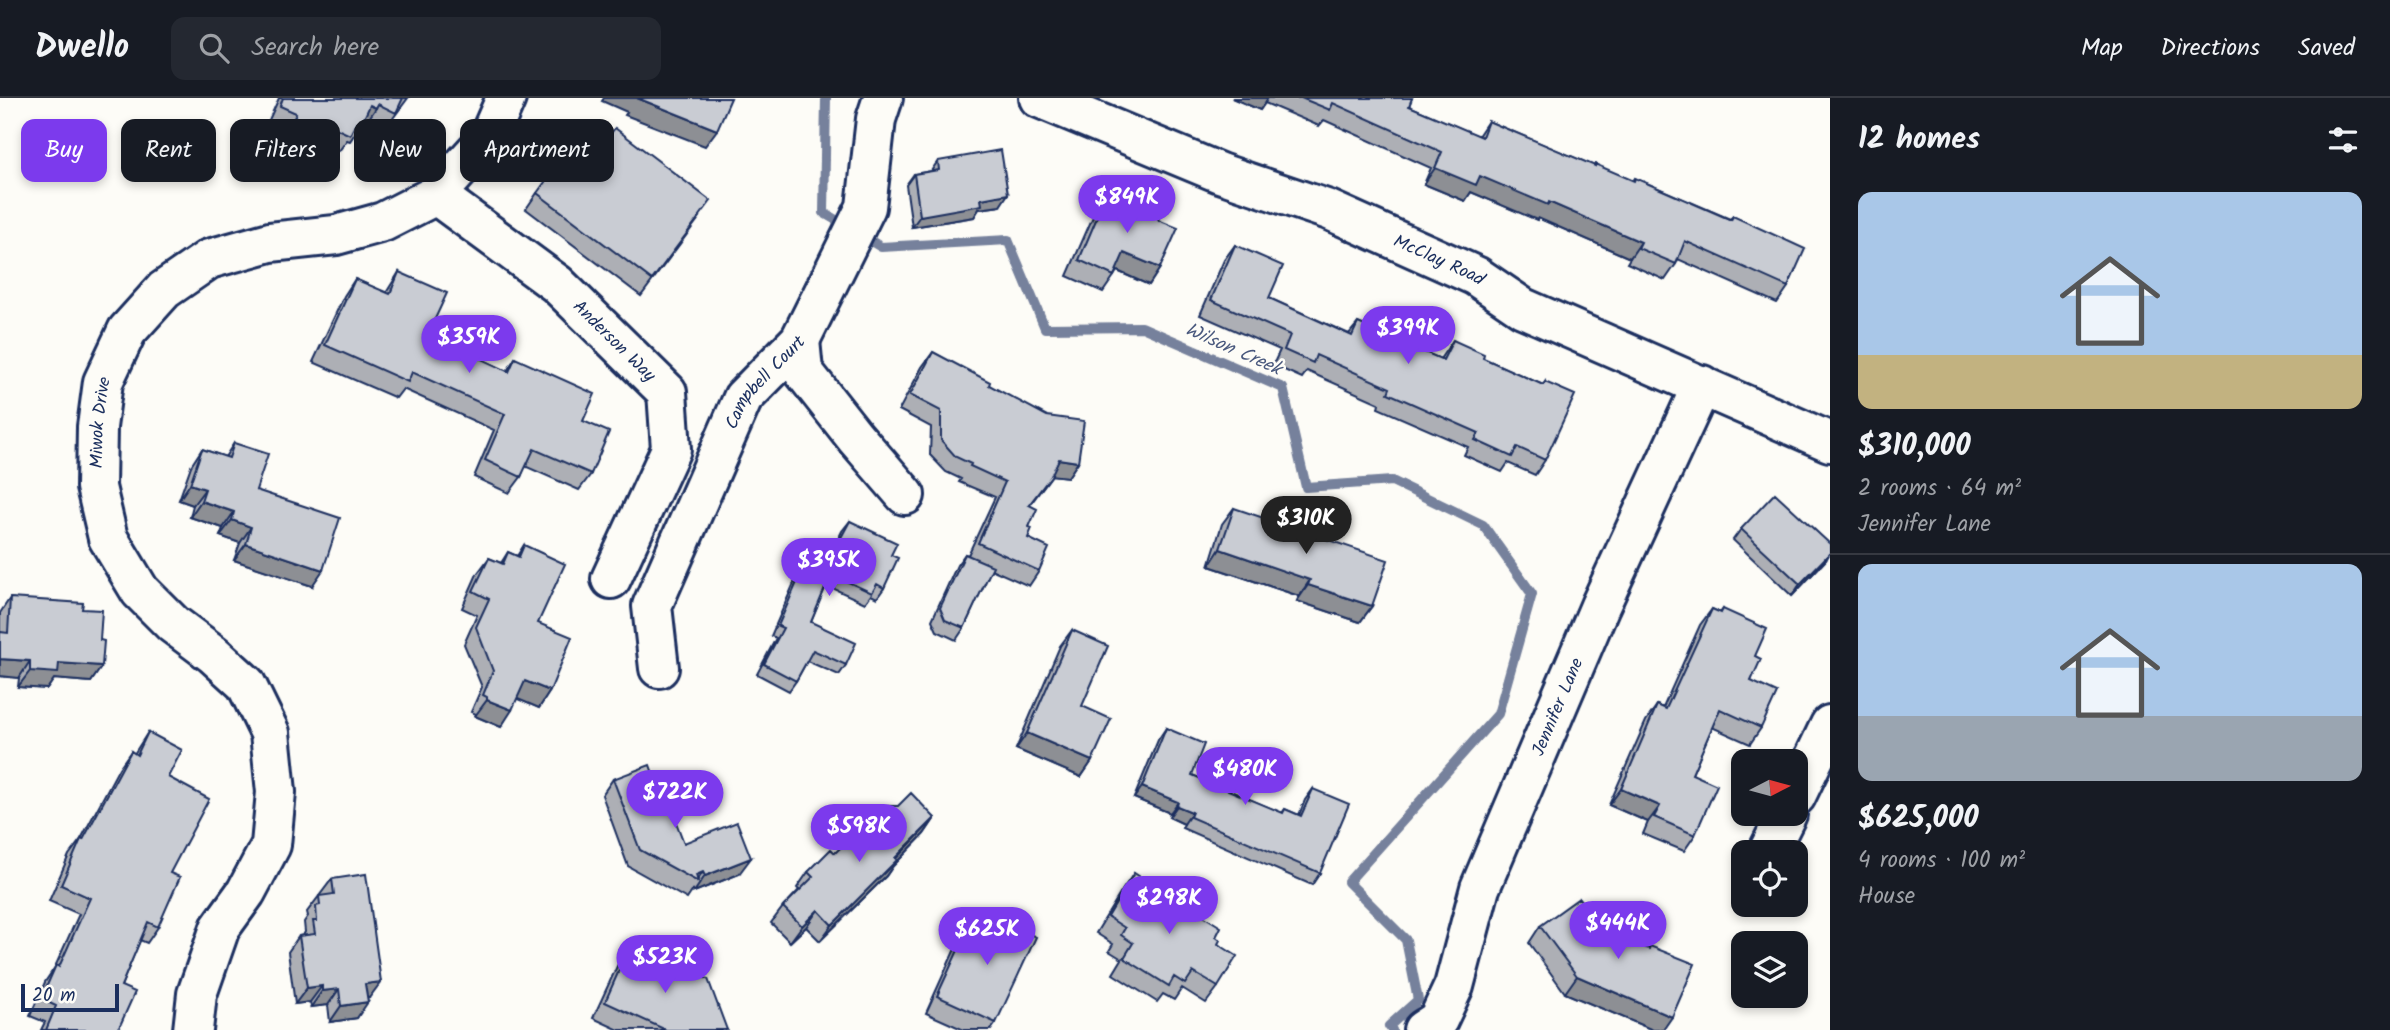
<!DOCTYPE html>
<html lang="en">
<head>
<meta charset="utf-8">
<style>
  :root { --surface:#171b24; --page:#242831; --text:#f1f3f6; --muted:#9ea1a6; --line:#363941; --accent:#7c3aed }
  body { margin:0; font-family:Kalam,sans-serif; background:var(--page); color:var(--text); height:100vh; display:flex; flex-direction:column; font-size:26px; white-space:nowrap }
  * { box-sizing:border-box; margin:0 }
  p { font-size:23px; color:var(--muted) }
  .icon { flex:none; width:38px; height:38px; fill:none; stroke:currentColor; stroke-width:2; stroke-linecap:round; stroke-linejoin:round }
  .map { position:relative; flex:1; overflow:hidden }
  .panel { display:flex; flex-direction:column; background:var(--surface); width:560px }
  .panel>* { flex:none }
  .hud { position:absolute; left:21px; top:21px; width:665px; height:63px; display:flex; gap:14px }
  .needle { width:46px; rotate:84deg }
  .controls { position:absolute; left:1731px; top:651px; display:grid; gap:14px }
  .controls a { display:grid; place-items:center; width:77px; height:77px; border-radius:14px; background:var(--surface); box-shadow:0 4px 10px #0003; font-size:35px }
  .scale { position:absolute; left:21px; bottom:18px; width:98px; box-sizing:border-box; padding-left:7px; border:4px solid #1b2f5e; border-top:0; font-size:19px; line-height:24px; white-space:nowrap; color:#1b2f5e; -webkit-text-stroke:5px #fdfcf7; paint-order:stroke }
  .price { position:absolute; translate:-50% -60px; padding:0 16px; border-radius:24px; background:var(--accent); color:#fff; font-size:23px; line-height:46px; filter:drop-shadow(0 2px 4px #0008) }
  .price::after { content:''; position:absolute; left:50%; top:42px; width:21px; height:16px; margin-left:-10px; background:inherit; clip-path:polygon(0 0,100% 0,50% 100%) }
  .price.active { background:#222; color:#fff }
  ul { padding:0; list-style:none }
  li { display:grid; align-content:center; gap:14px; height:371px; padding:0 28px }
  li+li { border-top:2px solid var(--line) }
  li span { display:grid; place-items:center; height:217px; border-radius:14px; color:#555 }
  li>.icon { margin-inline-start:auto }
  span .icon { width:126px; height:126px; fill:#fffc; stroke-width:1 }
  li b { font-size:30px }
  h2 { display:flex; justify-content:space-between; align-items:center; height:84px; padding:0 28px; font-size:30px }
  .chip { padding:0 24px; border-radius:14px; background:var(--surface); box-shadow:0 4px 10px #0003; font-size:24px; line-height:63px }
  .chip.active { background:var(--accent); color:#fff }
  header { display:flex; align-items:center; gap:42px; box-sizing:border-box; height:98px; padding:0 35px; background:var(--surface); border-bottom:2px solid var(--line) }
  header strong { font-size:33px }
  nav { display:flex; gap:38px; margin-inline-start:auto; font-size:24px }
  .search { width:490px; height:63px; background:var(--page); display:flex; align-items:center; gap:18px; box-sizing:border-box; padding:0 24px; border-radius:14px; color:var(--muted); font-size:26px }
  main { display:flex; flex:1; min-height:0 }
  .map>svg:first-child { display:block }
</style>
</head>
<body>
<header>
<strong>Dwello</strong>
<div class="search"><svg class="icon" aria-label="search" viewBox="0 0 24 24"><circle cx="10" cy="10" r="6"/><path d="M15 15l6 6"/></svg>Search here</div>
<nav><a>Map</a><a>Directions</a><a>Saved</a></nav>
</header>
<main>
<div class="map">
<svg width="1830" height="932" viewBox="0 0 1830 932">
  <rect width="100%" height="100%" fill="#fdfcf7"/>
  <filter id="ink" filterUnits="userSpaceOnUse"><feTurbulence type="fractalNoise" baseFrequency=".0143" numOctaves="2"/><feDisplacementMap in="SourceGraphic" scale="14" xChannelSelector="R" yChannelSelector="G"/><feConvolveMatrix kernelMatrix="1 2 1 2 8 2 1 2 1" color-interpolation-filters="sRGB"/></filter>
  <g filter="url(#ink)">
    <g fill="none" stroke-linecap="round" stroke-linejoin="round">
      <path stroke="#76819c" stroke-width="10" d="M 826,0 L 824,115 L 848,129
        M 861,137 L 881,149 L 1008,142 L 1045,230 L 1142,229 L 1283,290 L 1306,389 L 1392,383 L 1483,427 L 1532,496 L 1498,616 L 1348,784 L 1406,842 L 1418,902 L 1389,928 L 1392,932"/>
      <g stroke="#1b2f5e" stroke-width="44">
        <g id="minor">
          <path id="s1" d="M 1039,0 L 1220,75 L 1329,112 L 1476,178 L 1523,210 L 1830,344"/>
          <path id="s2" d="M 436,97 L 557,186 L 667,294 L 671,351 L 611,481"/>
          <path d="M 800,242 L 803,273 L 855,339 L 905,397"/>
          <path id="s3" d="M 659,570 L 652,508 L 743,300 L 800,242 L 866,109 L 876,21 L 883,0"/>
          <path d="M 1796,698 L 1830,627"/>
          <path d="M 1768,754 L 1787,716"/>
          <path id="s4" d="M 193,932 L 197,896 L 220,830 L 246,794 L 271,747 L 276,694 L 270,635 L 246,586 L 213,556 L 173,526 L 140,493 L 108,440 L 96,389 L 97,329 L 103,284 L 127,233 L 164,192 L 209,161 L 270,144 L 336,137 L 383,124 L 436,97 L 489,39 L 506,0"/>
          <path id="s5" d="M 1423,932 L 1438,922 L 1454,888 L 1480,790 L 1600,508 L 1702,287"/>
        </g>
      </g>
      <use href="#minor" stroke="#fdfcf7" stroke-width="38"/>
    </g>
    <path fill="#adafb5" stroke="#1b2f5e" stroke-width="2" d="M 279,0 L 408,0 L 385,31 L 367,23 L 365,26 L 362,25 L 350,43 L 347,42 L 339,53 L 319,44 L 314,51 L 282,37 L 285,31 L 268,24 Z
      M 1232,0 L 1412,0 L 1409,8 L 1478,38 L 1488,23 L 1594,68 L 1633,83 L 1635,80 L 1730,121 L 1733,118 L 1788,189 L 1777,205 L 1678,161 L 1676,166 L 1665,182 L 1627,165 L 1630,160 L 1538,120 L 1537,122 L 1471,94 L 1465,103 L 1424,86 L 1431,70 L 1324,22 L 1319,28 L 1265,5 L 1260,12 Z
      M 938,63 L 1000,108 L 979,111 L 974,119 L 912,129 L 906,87 L 914,76 L 931,73 Z
      M 583,72 L 700,119 L 641,198 L 526,111 L 537,95 Z
      M 1109,91 L 1158,122 L 1160,170 L 1149,187 L 1117,173 L 1114,178 L 1103,194 L 1067,178 L 1098,107 Z
      M 1235,147 L 1269,200 L 1349,236 L 1358,225 L 1440,261 L 1453,242 L 1483,260 L 1543,287 L 1545,284 L 1545,362 L 1535,377 L 1508,365 L 1502,374 L 1464,357 L 1468,349 L 1378,310 L 1379,305 L 1307,273 L 1302,280 L 1273,267 L 1280,252 L 1200,217 L 1224,162 Z
      M 399,174 L 428,236 L 507,273 L 515,260 L 583,323 L 591,376 L 579,392 L 525,368 L 521,379 L 509,395 L 474,379 L 494,332 L 403,291 L 396,300 L 313,264 L 344,198 L 355,181 L 386,195 Z
      M 933,254 L 989,287 L 1078,364 L 1068,379 L 1052,377 L 1030,407 L 1028,440 L 1039,473 L 1029,488 L 991,471 L 964,530 L 956,542 L 937,533 L 932,522 L 957,467 L 965,456 L 968,457 L 995,399 L 959,384 L 961,381 L 946,374 L 930,357 L 931,329 L 899,312 L 922,269 Z
      M 234,345 L 256,392 L 312,488 L 234,462 L 240,445 L 220,438 L 223,430 L 190,419 L 193,407 L 179,402 L 191,368 L 202,351 L 225,359 Z
      M 1234,410 L 1372,508 L 1360,524 L 1297,503 L 1299,498 L 1209,468 L 1222,426 Z
      M 850,423 L 891,457 L 884,490 L 877,500 L 871,497 L 865,505 L 826,487 L 811,524 L 846,567 L 839,577 L 807,563 L 796,583 L 789,593 L 757,576 L 776,540 L 771,538 L 804,462 L 811,452 L 829,460 L 842,433 Z
      M 1741,431 L 1826,462 L 1792,498 L 1733,442 Z
      M 524,447 L 550,593 L 539,610 L 517,600 L 501,629 L 475,618 L 476,616 L 471,614 L 482,589 L 464,546 L 477,517 L 462,510 L 477,476 L 489,460 L 501,465 L 508,454 L 517,458 Z
      M 10,500 L 82,511 L 100,542 L 102,568 L 91,584 L 54,581 L 47,591 L 18,589 L 19,580 L 0,578 L 0,515 Z
      M 1712,511 L 1720,515 L 1723,511 L 1755,558 L 1751,583 L 1761,630 L 1750,646 L 1712,629 L 1692,676 L 1695,737 L 1684,753 L 1643,736 L 1648,724 L 1609,707 L 1646,623 L 1657,607 L 1663,610 L 1700,527 Z
      M 1072,532 L 1082,608 L 1092,663 L 1081,679 L 1016,651 L 1060,548 Z
      M 1166,630 L 1192,677 L 1282,715 L 1285,711 L 1299,717 L 1305,702 L 1313,691 L 1320,775 L 1312,787 L 1182,730 L 1184,726 L 1169,719 L 1170,715 L 1134,700 L 1158,642 Z
      M 148,634 L 168,679 L 170,775 L 158,829 L 147,845 L 140,842 L 121,888 L 118,932 L 41,932 L 45,924 L 30,918 L 45,884 L 55,869 L 79,816 L 49,803 L 69,757 L 81,741 L 119,670 L 131,653 L 134,656 Z
      M 613,681 L 659,692 L 684,745 L 739,776 L 694,794 L 693,792 L 687,801 L 628,768 L 602,697 Z
      M 884,708 L 935,720 L 924,736 L 893,768 L 886,778 L 820,843 L 806,829 L 790,844 L 771,825 L 783,809 L 799,792 L 797,790 L 808,774 L 835,755 L 854,749 L 873,730 L 873,724 Z
      M 1134,775 L 1216,839 L 1218,846 L 1218,889 L 1206,905 L 1182,890 L 1174,902 L 1163,896 L 1157,904 L 1113,876 L 1122,861 L 1109,853 L 1113,846 L 1096,835 L 1123,791 Z
      M 332,781 L 369,900 L 367,900 L 357,920 L 330,924 L 328,907 L 311,909 L 310,904 L 295,906 L 288,854 L 299,838 L 303,837 L 305,834 L 304,824 L 308,818 L 307,814 Z
      M 981,813 L 996,925 L 991,932 L 964,932 L 926,915 L 954,853 L 965,837 L 967,837 L 970,830 Z
      M 1540,828 L 1602,832 L 1648,851 L 1650,848 L 1663,932 L 1653,932 L 1565,895 L 1529,845 Z
      M 629,850 L 678,872 L 680,869 L 727,932 L 619,932 L 593,920 L 618,866 Z"/>
    <path fill="#8d8f94" stroke="#1b2f5e" stroke-width="2" d="M 604,0 L 637,0 L 717,32 L 705,48 L 625,17 L 627,14 L 602,3 Z
      M 1232,0 L 1268,0 L 1260,12 Z
      M 370,7 L 376,10 L 365,26 L 359,24 Z
      M 1435,70 L 1480,78 L 1549,104 L 1641,144 L 1630,160 L 1538,120 L 1537,122 L 1471,94 L 1465,103 L 1424,86 Z
      M 1008,96 L 1000,108 L 979,111 L 974,119 L 912,129 L 920,118 L 981,101 Z
      M 1124,155 L 1160,170 L 1149,187 L 1113,171 Z
      M 1059,361 L 1078,364 L 1068,379 L 1049,377 Z
      M 190,386 L 205,391 L 193,407 L 179,402 Z
      M 201,403 L 234,414 L 223,430 L 190,419 Z
      M 232,422 L 251,429 L 240,445 L 220,438 Z
      M 246,446 L 323,472 L 312,488 L 234,462 Z
      M 1220,451 L 1310,482 L 1299,498 L 1209,468 Z
      M 1830,455 L 1826,462 L 1792,498 L 1800,486 Z
      M 1308,487 L 1372,508 L 1360,524 L 1297,503 Z
      M 0,561 L 30,563 L 19,580 L 0,578 Z
      M 59,565 L 102,568 L 91,584 L 54,581 L 47,591 L 18,589 L 30,573 Z
      M 525,583 L 550,593 L 539,610 L 513,599 Z
      M 487,602 L 512,612 L 501,629 L 475,618 Z
      M 1027,635 L 1092,663 L 1081,679 L 1016,651 Z
      M 1142,689 L 1178,704 L 1170,715 L 1134,700 Z
      M 1621,691 L 1660,708 L 1648,724 L 1609,707 Z
      M 1177,708 L 1192,714 L 1184,726 L 1169,719 Z
      M 935,720 L 924,736 L 893,768 L 886,778 L 820,843 L 832,827 Z
      M 751,760 L 739,776 L 694,794 L 705,778 Z
      M 703,774 L 697,783 L 696,777 Z
      M 818,812 L 806,829 L 790,844 L 802,828 Z
      M 1577,878 L 1672,919 L 1663,932 L 1653,932 L 1565,895 Z
      M 381,884 L 369,900 L 354,902 L 365,886 Z
      M 322,888 L 310,904 L 295,906 L 307,890 Z
      M 339,891 L 328,907 L 311,909 L 322,893 Z
      M 368,904 L 357,920 L 330,924 L 341,908 Z"/>
    <path fill="#c9ccd3" stroke="#1b2f5e" stroke-width="2" d="M 283,0 L 403,0 L 396,15 L 378,6 L 376,10 L 370,7 L 361,27 L 356,25 L 350,37 L 329,27 L 325,35 L 294,20 L 296,15 L 280,8 Z
      M 637,0 L 731,0 L 717,32 Z
      M 1301,0 L 1412,0 L 1409,8 L 1482,39 L 1488,23 L 1595,68 L 1595,66 L 1634,83 L 1635,80 L 1731,122 L 1733,118 L 1805,151 L 1788,189 L 1685,143 L 1676,166 L 1638,150 L 1641,144 L 1549,104 L 1548,107 L 1480,78 L 1476,87 L 1435,70 L 1442,54 L 1333,5 L 1330,12 Z
      M 615,30 L 711,103 L 652,182 L 537,95 L 564,58 L 583,72 Z
      M 1001,52 L 1008,96 L 981,101 L 982,107 L 920,118 L 914,76 L 939,72 L 938,63 Z
      M 1109,91 L 1161,114 L 1158,122 L 1178,130 L 1160,170 L 1124,155 L 1114,178 L 1079,162 Z
      M 1235,147 L 1283,168 L 1269,200 L 1352,238 L 1358,225 L 1443,262 L 1453,242 L 1484,256 L 1483,260 L 1543,287 L 1545,284 L 1575,297 L 1545,362 L 1517,349 L 1512,359 L 1475,342 L 1479,335 L 1388,295 L 1390,290 L 1316,257 L 1313,265 L 1284,252 L 1290,237 L 1211,202 Z
      M 399,174 L 447,195 L 428,236 L 509,274 L 515,260 L 595,296 L 583,323 L 609,334 L 591,376 L 534,351 L 521,379 L 485,362 L 505,316 L 412,274 L 408,284 L 325,247 L 355,181 L 390,196 Z
      M 933,254 L 990,284 L 989,287 L 1047,318 L 1084,323 L 1078,364 L 1059,361 L 1051,378 L 1029,407 L 1037,411 L 1029,429 L 1032,430 L 1028,440 L 1049,450 L 1039,473 L 978,445 L 1005,384 L 970,368 L 971,366 L 956,359 L 941,342 L 941,313 L 910,297 Z
      M 234,345 L 268,356 L 256,392 L 340,420 L 323,472 L 246,446 L 251,429 L 232,422 L 234,414 L 201,403 L 205,391 L 190,386 L 202,351 L 229,360 Z
      M 1775,395 L 1830,446 L 1830,455 L 1800,486 L 1741,431 Z
      M 1234,410 L 1388,462 L 1372,508 L 1308,487 L 1310,482 L 1220,451 Z
      M 850,423 L 897,445 L 891,457 L 898,460 L 884,490 L 877,486 L 872,495 L 831,476 L 811,524 L 856,545 L 846,567 L 813,552 L 796,583 L 764,566 L 783,530 L 778,528 L 811,452 L 830,460 Z
      M 524,447 L 565,466 L 538,525 L 572,539 L 550,593 L 525,583 L 512,612 L 487,602 L 487,599 L 483,597 L 493,573 L 476,529 L 489,501 L 473,493 L 489,460 L 503,466 L 508,454 L 519,459 Z
      M 965,456 L 993,468 L 964,530 L 945,522 L 940,510 Z
      M 10,500 L 83,505 L 82,511 L 102,512 L 100,542 L 104,543 L 102,568 L 59,565 L 58,575 L 30,573 L 30,563 L 0,561 L 0,534 L 8,535 Z
      M 1712,511 L 1721,515 L 1723,511 L 1767,531 L 1755,558 L 1761,561 L 1751,583 L 1777,595 L 1761,630 L 1720,611 L 1692,676 L 1717,687 L 1695,737 L 1654,719 L 1660,708 L 1621,691 L 1657,607 L 1666,611 Z
      M 1072,532 L 1108,548 L 1082,608 L 1111,621 L 1092,663 L 1027,635 Z
      M 1166,630 L 1204,646 L 1192,677 L 1283,715 L 1285,711 L 1301,718 L 1313,691 L 1349,706 L 1320,775 L 1190,719 L 1192,714 L 1177,708 L 1178,704 L 1142,689 Z
      M 148,634 L 182,652 L 168,679 L 209,701 L 170,775 L 180,779 L 158,829 L 148,824 L 121,888 L 135,894 L 118,932 L 46,932 L 56,908 L 41,901 L 56,867 L 59,869 L 90,800 L 61,787 L 81,741 L 83,742 L 131,653 L 137,657 Z
      M 650,667 L 659,692 L 663,690 L 684,745 L 737,724 L 751,760 L 705,778 L 703,774 L 696,777 L 698,784 L 640,752 L 613,681 Z
      M 911,695 L 935,720 L 895,760 L 897,762 L 832,827 L 818,812 L 802,828 L 783,809 L 813,779 L 808,774 L 831,751 L 835,755 L 847,743 L 854,749 L 885,718 L 884,708 L 898,708 Z
      M 1134,775 L 1221,829 L 1216,839 L 1220,842 L 1218,846 L 1237,858 L 1218,889 L 1193,874 L 1185,886 L 1174,879 L 1169,888 L 1124,860 L 1133,845 L 1121,837 L 1125,830 L 1108,819 Z
      M 366,776 L 381,884 L 365,886 L 368,904 L 341,908 L 339,891 L 322,893 L 322,888 L 307,890 L 299,838 L 315,836 L 313,823 L 317,823 L 316,808 L 320,807 L 319,798 L 334,796 L 332,781 Z
      M 1579,800 L 1602,832 L 1649,851 L 1650,848 L 1695,866 L 1672,919 L 1577,878 L 1540,828 Z
      M 981,813 L 1036,839 L 996,925 L 937,898 L 965,837 L 970,839 Z
      M 629,850 L 678,872 L 680,869 L 708,881 L 727,932 L 666,932 L 605,904 Z"/>
  </g>
  <g text-anchor="middle" stroke-width="5" stroke-linejoin="round" paint-order="stroke">
    <g font-size="18" fill="#1b2f5e" stroke="#fdfcf7">
      <text dy="6" stroke="none"><textPath href="#s1" startOffset="432">McClay Road</textPath></text>
      <text dy="6" stroke="none"><textPath href="#s2" startOffset="231">Anderson Way</textPath></text>
      <text dy="6" stroke="none"><textPath href="#s3" startOffset="315">Campbell Court</textPath></text>
      <text dy="6" stroke="none"><textPath href="#s4" startOffset="691">Miwok Drive</textPath></text>
      <text dy="6" stroke="none"><textPath href="#s5" startOffset="354">Jennifer Lane</textPath></text>
    </g>
    <g font-size="19" font-style="italic" fill="#49587d" stroke="#fdfcf7">
      <text transform="translate(1234 250) rotate(24)" y="7">Wilson Creek</text>
    </g>
  </g>
</svg>
<div class="controls">
<a><svg class="needle" viewBox="-14 -14 28 28"><path d="M0-13l5 13h-10z" fill="#e53935"/><path d="M0 13l5-13h-10z" fill="#9ea1a6"/></svg></a>
<a><svg class="icon" aria-label="locate" viewBox="0 0 24 24"><circle cx="12" cy="12" r="6"/><path d="M12 2v4M12 18v4M2 12h4M18 12h4"/></svg></a>
<a><svg class="icon" aria-label="layers" viewBox="0 0 24 24"><path d="M12 4l9 5-9 5-9-5zM3 14l9 5 9-5"/></svg></a>
</div>
<div class="scale">20 m</div>
<b class="price" style="left:1127px;top:137px">$849K</b>
<b class="price" style="left:1408px;top:268px">$399K</b>
<b class="price" style="left:469px;top:277px">$359K</b>
<b class="price active" style="left:1306px;top:458px">$310K</b>
<b class="price" style="left:829px;top:500px">$395K</b>
<b class="price" style="left:1245px;top:709px">$480K</b>
<b class="price" style="left:675px;top:732px">$722K</b>
<b class="price" style="left:859px;top:766px">$598K</b>
<b class="price" style="left:1169px;top:838px">$298K</b>
<b class="price" style="left:1618px;top:863px">$444K</b>
<b class="price" style="left:987px;top:869px">$625K</b>
<b class="price" style="left:665px;top:897px">$523K</b>
<div class="hud">
<a class="chip active">Buy</a>
<a class="chip">Rent</a>
<a class="chip">Filters</a>
<a class="chip">New</a>
<a class="chip">Apartment</a>
</div>
</div>
<section class="panel">
<h2>12 homes<svg class="icon" aria-label="filters" viewBox="0 0 24 24"><path d="M4 7h16M4 17h16"/><circle cx="9" cy="7" r="2"/><circle cx="15" cy="17" r="2"/></svg></h2>
<ul>
<li><span style="background:linear-gradient(#a9c7e8 75%,#c2b280 0)"><svg class="icon" aria-label="home" viewBox="0 0 24 24"><path d="M3 11l9-7 9 7M6 9v11h12V9"/></svg></span><div><b>$310,000</b><p>2 rooms · 64 m²</p><p>Jennifer Lane</p></div></li>
<li><span style="background:linear-gradient(#a9c7e8 70%,#9aa5b1 0)"><svg class="icon" aria-label="home" viewBox="0 0 24 24"><path d="M3 11l9-7 9 7M6 9v11h12V9"/></svg></span><div><b>$625,000</b><p>4 rooms · 100 m²</p><p>House</p></div></li>
</ul>
</section>
</main>
</body>
</html>
